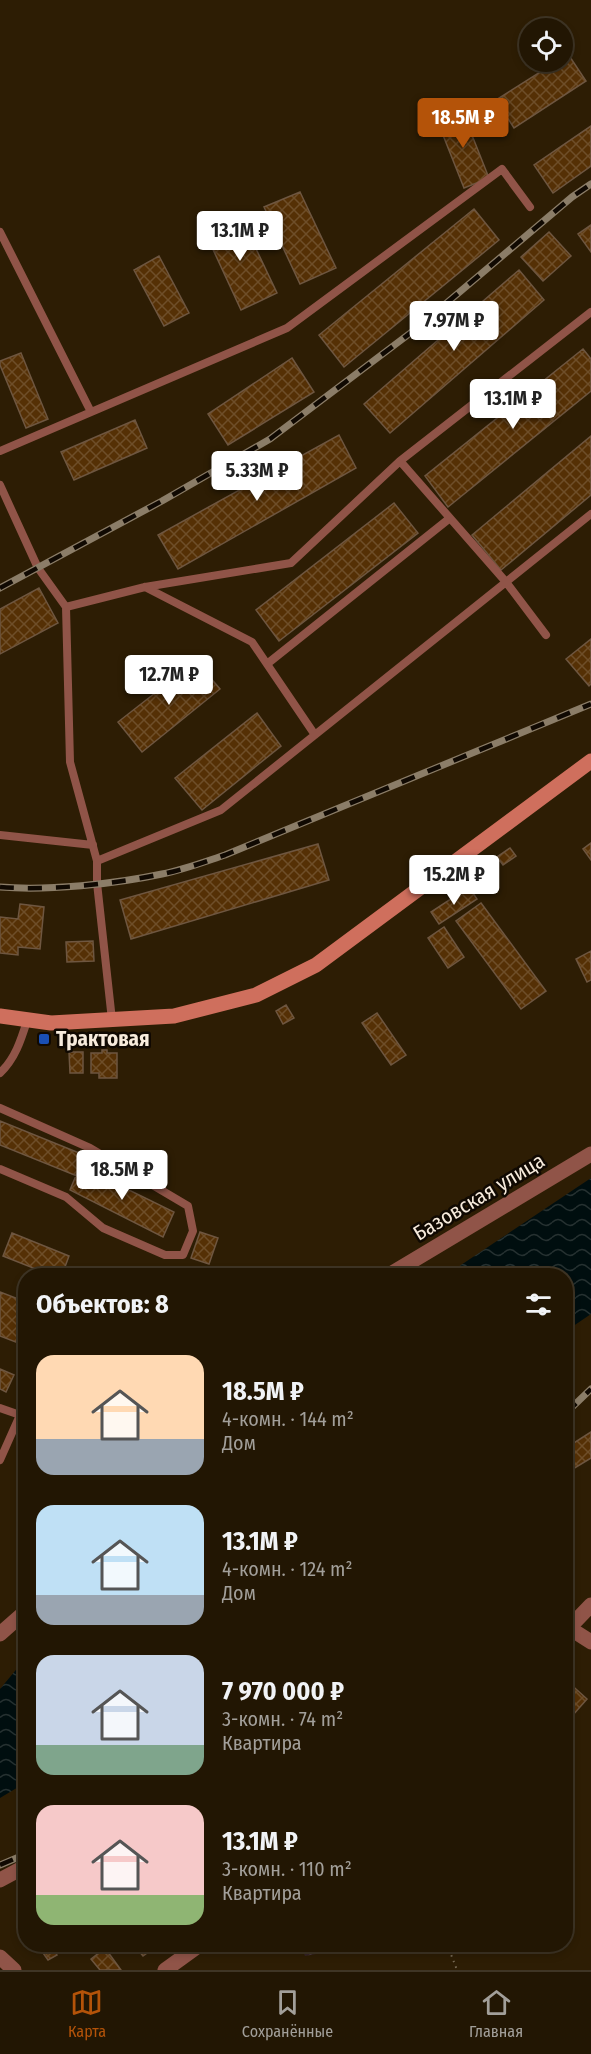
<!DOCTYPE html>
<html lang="ru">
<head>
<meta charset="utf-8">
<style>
  :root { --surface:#221603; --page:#2a1f0d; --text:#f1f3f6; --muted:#a29f9a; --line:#3f3525; --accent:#b45309 }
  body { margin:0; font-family:"Fira Sans Condensed",sans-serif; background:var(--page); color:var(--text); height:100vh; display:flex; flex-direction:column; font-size:22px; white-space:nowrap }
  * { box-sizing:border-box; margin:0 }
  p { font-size:20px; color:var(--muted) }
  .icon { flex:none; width:33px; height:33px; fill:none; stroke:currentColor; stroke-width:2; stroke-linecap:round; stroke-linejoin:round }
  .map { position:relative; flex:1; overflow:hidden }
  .details { position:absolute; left:18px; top:1268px; width:555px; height:684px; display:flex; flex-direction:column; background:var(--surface); border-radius:24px; box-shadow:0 3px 9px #0003,0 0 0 2px var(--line) }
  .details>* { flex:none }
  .tools { position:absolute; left:519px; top:18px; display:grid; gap:12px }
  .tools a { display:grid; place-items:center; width:54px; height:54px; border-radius:50%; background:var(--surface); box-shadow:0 3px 9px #0003,0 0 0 2px var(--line); font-size:30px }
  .price { position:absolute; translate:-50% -51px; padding:0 14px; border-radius:6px; background:#fff; color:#222; font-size:20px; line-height:39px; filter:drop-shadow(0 2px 3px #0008) }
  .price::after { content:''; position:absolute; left:50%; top:36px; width:18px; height:14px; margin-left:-9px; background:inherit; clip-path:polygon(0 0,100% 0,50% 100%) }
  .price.on { background:var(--accent); color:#fff }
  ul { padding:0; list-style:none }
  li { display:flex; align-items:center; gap:18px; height:150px; padding:0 18px }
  li span { display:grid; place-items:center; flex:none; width:168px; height:120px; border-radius:18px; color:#555 }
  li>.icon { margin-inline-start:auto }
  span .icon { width:72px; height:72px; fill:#fffc; stroke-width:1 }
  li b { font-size:26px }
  h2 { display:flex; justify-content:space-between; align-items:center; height:72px; padding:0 18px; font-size:26px }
  .dock { display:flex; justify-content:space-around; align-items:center; height:84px; border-top:2px solid var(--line); background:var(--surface); font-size:16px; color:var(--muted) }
  .dock a { display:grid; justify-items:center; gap:3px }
  .dock .on { color:var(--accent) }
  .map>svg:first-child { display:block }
</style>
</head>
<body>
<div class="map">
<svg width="591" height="1970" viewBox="0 0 591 1970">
  <defs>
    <pattern id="industrial-furrows" width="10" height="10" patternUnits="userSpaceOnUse" patternTransform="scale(1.5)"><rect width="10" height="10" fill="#352225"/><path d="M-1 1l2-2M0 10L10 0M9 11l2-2" fill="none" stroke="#49383a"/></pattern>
    <pattern id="water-waves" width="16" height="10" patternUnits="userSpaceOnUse" patternTransform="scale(1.5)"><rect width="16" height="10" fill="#000e0f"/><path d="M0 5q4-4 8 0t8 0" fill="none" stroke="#263131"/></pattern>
    <pattern id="building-cross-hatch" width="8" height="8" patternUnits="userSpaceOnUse" patternTransform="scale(1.5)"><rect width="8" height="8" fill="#553005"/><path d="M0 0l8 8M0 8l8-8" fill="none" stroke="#6e4e29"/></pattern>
  </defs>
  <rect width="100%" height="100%" fill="#2d1d04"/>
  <path fill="url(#industrial-furrows)" d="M 300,1944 L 371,1944 L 305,1956 Z"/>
  <path fill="url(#water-waves)" d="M 591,1178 L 591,1314 L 566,1331 L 566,1275 L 446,1275 Z
    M 25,1659 L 25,1783 L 0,1798 L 0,1689 Z"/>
  <path fill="url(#building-cross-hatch)" stroke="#6e5640" stroke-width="1.5" d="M 568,54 L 586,81 L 514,128 L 496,100 L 556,62 L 562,62 L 562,58 Z
    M 462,110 L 489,178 L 464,188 L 437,120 Z
    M 591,126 L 591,166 L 553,193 L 534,165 Z
    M 300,192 L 336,268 L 300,284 L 264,207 Z
    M 474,209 L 499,240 L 344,367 L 319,335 Z
    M 239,213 L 277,293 L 241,310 L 204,230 Z
    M 591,225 L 591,252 L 578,234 Z
    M 549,232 L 571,256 L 543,281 L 521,257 Z
    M 159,256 L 189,313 L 164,326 L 134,270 Z
    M 519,270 L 544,300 L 390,433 L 364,404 Z
    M 583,349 L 591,359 L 591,391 L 448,507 L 425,476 Z
    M 21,353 L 48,419 L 26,428 L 0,365 L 0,361 Z
    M 292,358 L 314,392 L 228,445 L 208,414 Z
    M 135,420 L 147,448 L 74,480 L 61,452 Z
    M 339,435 L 356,468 L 178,569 L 158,535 Z
    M 591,436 L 591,495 L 501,570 L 472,535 Z
    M 394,503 L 418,533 L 279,641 L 256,610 Z
    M 39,588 L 58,623 L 0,654 L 0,609 Z
    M 591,639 L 591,684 L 589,686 L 566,659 Z
    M 196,661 L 220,689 L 142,752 L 118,722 Z
    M 257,713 L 281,746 L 202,810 L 175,778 Z
    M 591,843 L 591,860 L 583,849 Z
    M 318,844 L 329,880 L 131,939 L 120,900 Z
    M 510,848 L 516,856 L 503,865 L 497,857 Z
    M 469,887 L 477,899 L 439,924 L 431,912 Z
    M 481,903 L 546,991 L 521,1009 L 456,921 Z
    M 20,904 L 44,907 L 40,949 L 18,947 L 18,955 L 0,953 L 0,917 L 18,919 Z
    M 444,927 L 464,957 L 448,968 L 428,938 Z
    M 93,941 L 94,961 L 67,962 L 66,942 Z
    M 591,951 L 591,980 L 587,982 L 576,959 Z
    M 286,1005 L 294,1018 L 283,1024 L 276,1011 Z
    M 377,1013 L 406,1055 L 391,1065 L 362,1023 Z
    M 102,1050 L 107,1050 L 107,1053 L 117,1053 L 117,1078 L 99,1078 L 99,1073 L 91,1073 L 91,1053 L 102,1053 Z
    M 69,1052 L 83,1052 L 83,1073 L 70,1073 Z
    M 0,1121 L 84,1155 L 77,1176 L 0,1145 Z
    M 80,1166 L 174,1212 L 163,1237 L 70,1190 Z
    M 200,1232 L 218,1238 L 209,1264 L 191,1258 Z
    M 12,1233 L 69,1256 L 62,1275 L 51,1275 L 3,1256 Z
    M 0,1292 L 26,1302 L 26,1346 L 0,1336 Z
    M 0,1369 L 14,1375 L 6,1392 L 0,1389 Z
    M 591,1432 L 591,1458 L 573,1469 L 566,1457 L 566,1448 Z
    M 566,1680 L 587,1699 L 573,1715 L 566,1708 Z
    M 26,1880 L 26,1900 L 17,1884 Z
    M 133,1944 L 150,1944 L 154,1948 L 143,1956 Z
    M 51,1947 L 57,1955 L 48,1960 L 43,1953 Z
    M 105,1948 L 121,1970 L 100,1970 L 91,1959 Z"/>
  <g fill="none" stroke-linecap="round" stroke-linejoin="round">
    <path stroke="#796b55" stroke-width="2" stroke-dasharray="1.5 4.5" stroke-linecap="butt" d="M 447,1944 L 457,1970"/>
    <path stroke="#905448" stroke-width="8" d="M 0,232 L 91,412
      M 0,451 L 287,328 L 502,169 L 530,207
      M 0,485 L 38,568 L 66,607
      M 145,587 L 252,642 L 315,735
      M 546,635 L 506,582 L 400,461 L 591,312
      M 267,664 L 450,518
      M 0,835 L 93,845
      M 97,861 L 70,762 L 66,607 L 145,587 L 291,563 L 400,461
      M 112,1020 L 97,883 L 97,861 L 221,810 L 591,514
      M 0,1073 C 15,1059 21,1040 27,1021
      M 0,1108 L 90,1148 L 188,1206 L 193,1231 L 183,1255 L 165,1255 L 103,1228 L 66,1197 L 0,1169
      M 87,1275 L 88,1274
      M 0,1408 L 20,1415 L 26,1404
      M 0,1460 L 20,1415"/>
    <path stroke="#905448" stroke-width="15" d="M 389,1275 L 591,1154
      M 566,1626 L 591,1642
      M 566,1631 L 591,1605
      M 0,1634 L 26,1611
      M 0,1880 L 26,1866
      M 0,1957 L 14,1970
      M 165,1970 L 201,1944"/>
    <path stroke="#cf6f5d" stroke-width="15" d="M 0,1016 L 51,1023 L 174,1016 L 256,995 L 316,965 L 591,761"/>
    <g stroke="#8b7d68" stroke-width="7">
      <path id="rail" d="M 0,588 L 162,501 L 270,439 L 417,328 L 572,197 L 591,184
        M 0,887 C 47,891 115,884 162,874 C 183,870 204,862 225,855 L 591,704
        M 566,1413 L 591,1389
        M 0,1865 L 26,1854"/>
    </g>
    <use href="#rail" stroke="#100902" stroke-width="4.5" stroke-dasharray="14" stroke-linecap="butt"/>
  </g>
  <rect fill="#1a4fb4" stroke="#100902" stroke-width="2" x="38" y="1033" width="12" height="12" rx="3"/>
  <g text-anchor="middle" stroke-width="5" stroke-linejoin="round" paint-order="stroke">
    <g font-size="21" font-weight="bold" fill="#f7ebdc" stroke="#100902" text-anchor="start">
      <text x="56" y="1046">Трактовая</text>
    </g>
    <g font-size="21" fill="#f7ebdc" stroke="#100902">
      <text transform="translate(479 1197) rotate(-31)" y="7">Базовская улица</text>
    </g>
  </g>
</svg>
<div class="tools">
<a><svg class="icon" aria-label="locate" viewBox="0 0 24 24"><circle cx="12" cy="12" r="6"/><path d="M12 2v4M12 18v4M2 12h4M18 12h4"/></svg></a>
</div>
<b class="price on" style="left:463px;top:149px">18.5M ₽</b>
<b class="price" style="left:240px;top:262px">13.1M ₽</b>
<b class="price" style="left:454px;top:352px">7.97M ₽</b>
<b class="price" style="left:513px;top:430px">13.1M ₽</b>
<b class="price" style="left:257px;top:502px">5.33M ₽</b>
<b class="price" style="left:169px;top:706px">12.7M ₽</b>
<b class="price" style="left:454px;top:906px">15.2M ₽</b>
<b class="price" style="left:122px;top:1201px">18.5M ₽</b>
<section class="details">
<h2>Объектов: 8<svg class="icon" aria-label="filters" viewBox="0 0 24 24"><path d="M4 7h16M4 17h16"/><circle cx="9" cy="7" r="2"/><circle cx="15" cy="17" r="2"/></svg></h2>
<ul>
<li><span style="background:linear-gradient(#ffd9b3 70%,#9aa5b1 0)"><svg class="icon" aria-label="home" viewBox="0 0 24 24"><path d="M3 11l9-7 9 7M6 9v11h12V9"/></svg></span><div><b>18.5M ₽</b><p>4-комн. · 144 m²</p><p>Дом</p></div></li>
<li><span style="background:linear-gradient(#bfe0f5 75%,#9aa5b1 0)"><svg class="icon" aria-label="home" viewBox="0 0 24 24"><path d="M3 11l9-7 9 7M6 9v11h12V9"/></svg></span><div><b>13.1M ₽</b><p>4-комн. · 124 m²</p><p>Дом</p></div></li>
<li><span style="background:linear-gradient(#c9d6e8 75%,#7fa58c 0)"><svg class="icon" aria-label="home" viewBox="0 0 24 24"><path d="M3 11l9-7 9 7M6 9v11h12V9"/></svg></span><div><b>7 970 000 ₽</b><p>3-комн. · 74 m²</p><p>Квартира</p></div></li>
<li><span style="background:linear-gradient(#f6c9c9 75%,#8fb573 0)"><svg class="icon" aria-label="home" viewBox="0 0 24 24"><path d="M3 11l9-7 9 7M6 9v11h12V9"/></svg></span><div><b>13.1M ₽</b><p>3-комн. · 110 m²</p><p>Квартира</p></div></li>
</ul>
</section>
</div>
<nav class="dock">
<a class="on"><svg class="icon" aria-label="map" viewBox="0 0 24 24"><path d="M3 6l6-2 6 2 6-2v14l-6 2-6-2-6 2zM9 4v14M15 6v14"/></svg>Карта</a>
<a><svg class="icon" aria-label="saved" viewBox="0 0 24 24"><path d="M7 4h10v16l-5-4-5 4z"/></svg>Сохранённые</a>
<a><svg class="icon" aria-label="home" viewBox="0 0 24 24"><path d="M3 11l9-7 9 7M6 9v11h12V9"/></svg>Главная</a>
</nav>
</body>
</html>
